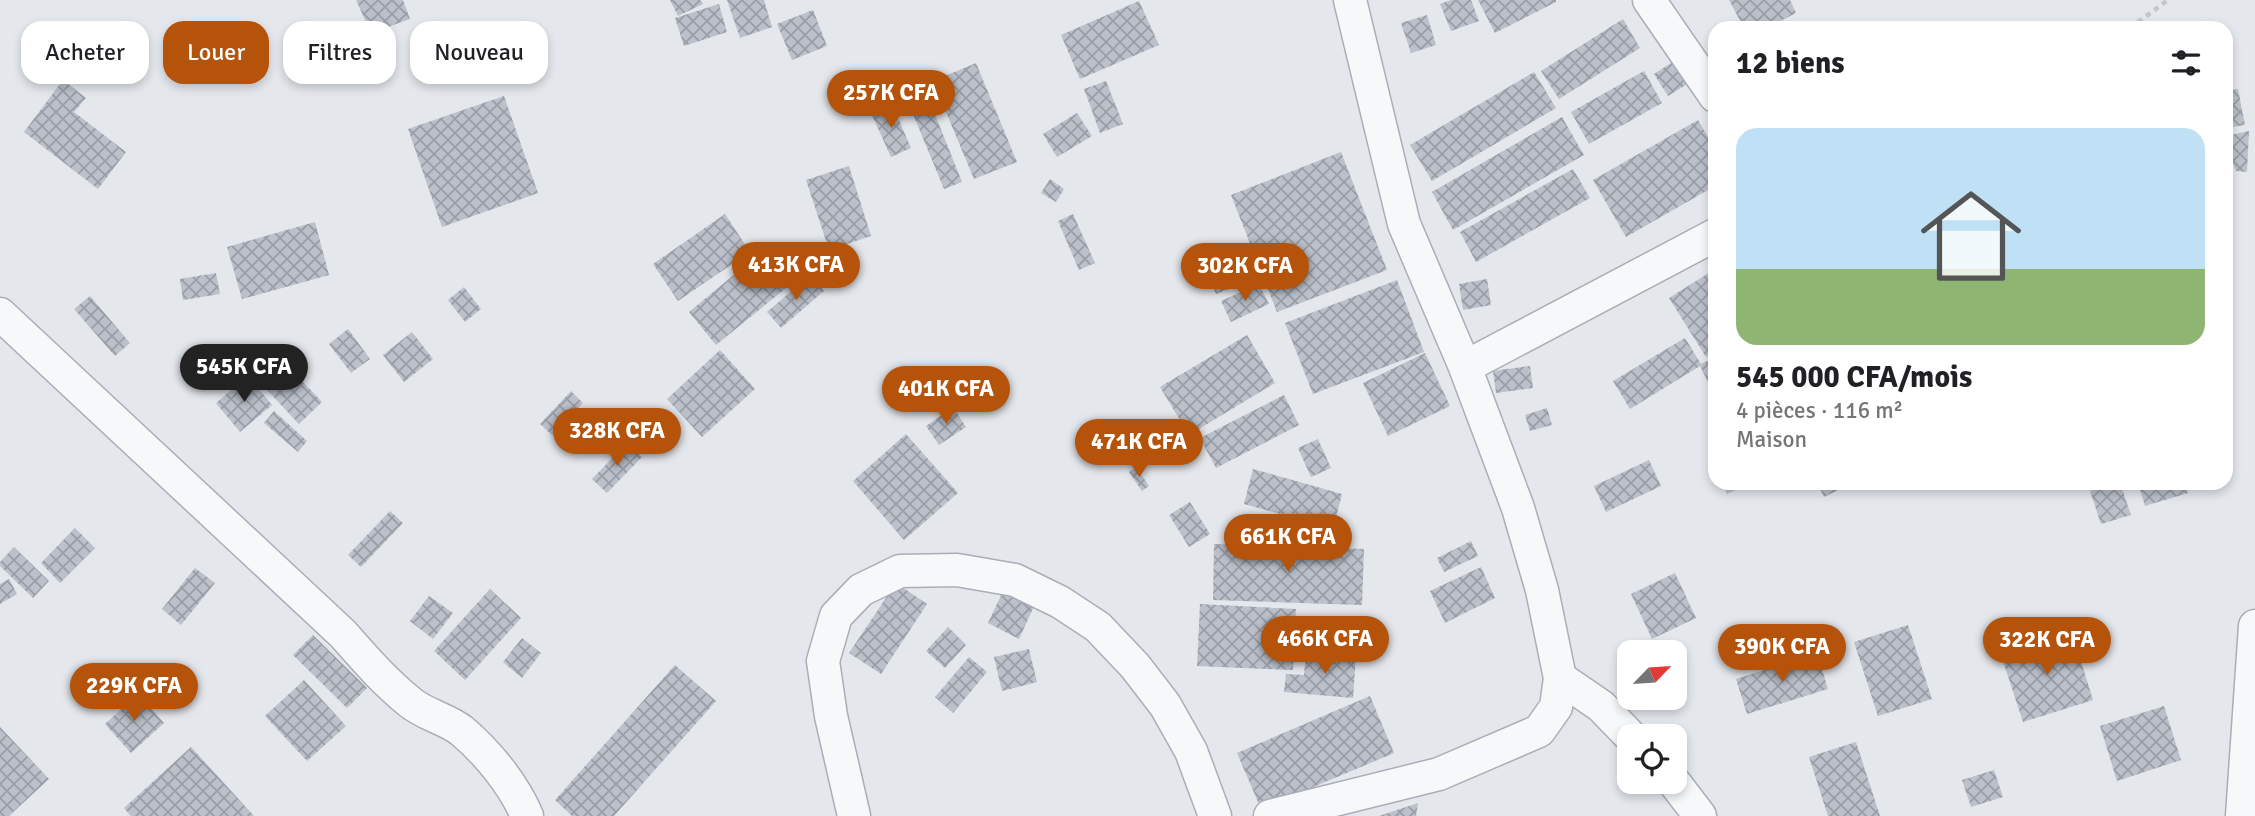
<!DOCTYPE html>
<html lang="fr">
<head>
<meta charset="utf-8">
<style>
  :root { --surface:#fff; --page:#f6f6f6; --text:#202124; --muted:#757577; --line:#e0e0e0; --accent:#b45309 }
  body { margin:0; font-family:Signika,sans-serif; background:var(--page); color:var(--text); height:100vh; display:flex; flex-direction:column; font-size:26px; white-space:nowrap }
  * { box-sizing:border-box; margin:0 }
  p { font-size:23px; color:var(--muted) }
  .icon { flex:none; width:38px; height:38px; fill:none; stroke:currentColor; stroke-width:2; stroke-linecap:round; stroke-linejoin:round }
  .map { position:relative; flex:1; overflow:hidden }
  .panel { position:absolute; left:1708px; top:21px; width:525px; height:469px; display:flex; flex-direction:column; background:var(--surface); border-radius:21px; box-shadow:0 4px 10px #0003 }
  .panel>* { flex:none }
  .banner { position:absolute; left:21px; top:21px; width:665px; height:63px; display:flex; gap:14px }
  .needle { width:46px; rotate:65deg }
  .fabs { position:absolute; left:1617px; top:640px; display:grid; gap:14px }
  .fabs a { display:grid; place-items:center; width:70px; height:70px; border-radius:14px; background:var(--surface); box-shadow:0 4px 10px #0003; font-size:35px }
  .price { position:absolute; translate:-50% -60px; padding:0 16px; border-radius:24px; background:var(--accent); color:#fff; font-size:23px; line-height:46px; filter:drop-shadow(0 2px 4px #0008) }
  .price::after { content:''; position:absolute; left:50%; top:42px; width:21px; height:16px; margin-left:-10px; background:inherit; clip-path:polygon(0 0,100% 0,50% 100%) }
  .price.on { background:#222; color:#fff }
  ul { padding:0; list-style:none }
  li { display:grid; align-content:center; gap:14px; height:371px; padding:0 28px }
  li+li { border-top:2px solid var(--line) }
  li span { display:grid; place-items:center; height:217px; border-radius:21px; color:#555 }
  li>.icon { margin-inline-start:auto }
  span .icon { width:126px; height:126px; fill:#fffc; stroke-width:1 }
  li b { font-size:30px }
  h2 { display:flex; justify-content:space-between; align-items:center; height:84px; padding:0 28px; font-size:30px }
  .chip { padding:0 24px; border-radius:21px; background:var(--surface); box-shadow:0 4px 10px #0003; font-size:24px; line-height:63px }
  .chip.on { background:var(--accent); color:#fff }
  .map>svg:first-child { display:block }
</style>
</head>
<body>
<div class="map">
<svg width="2255" height="816" viewBox="0 0 2255 816">
  <defs>
    <pattern id="building-cross-hatch" width="8" height="8" patternUnits="userSpaceOnUse" patternTransform="scale(1.75)"><rect width="8" height="8" fill="#bbc0ca"/><path d="M0 0l8 8M0 8l8-8" fill="none" stroke="#989da6"/></pattern>
  </defs>
  <rect width="100%" height="100%" fill="#e4e7ec"/>
  <path fill="url(#building-cross-hatch)" d="M 356,0 L 403,0 L 410,19 L 371,33 Z
    M 670,0 L 700,0 L 703,4 L 678,16 Z
    M 727,0 L 764,0 L 772,27 L 740,38 Z
    M 1451,0 L 1471,0 L 1479,21 L 1451,31 L 1440,4 Z
    M 1478,0 L 1556,0 L 1556,2 L 1495,33 Z
    M 1729,0 L 1790,0 L 1796,13 L 1767,28 L 1744,28 Z
    M 1139,1 L 1159,45 L 1080,79 L 1061,35 Z
    M 719,4 L 727,32 L 684,46 L 675,18 Z
    M 813,10 L 827,46 L 792,60 L 777,24 Z
    M 1427,15 L 1436,45 L 1411,53 L 1401,23 Z
    M 1623,19 L 1640,48 L 1559,99 L 1541,71 Z
    M 1680,57 L 1694,80 L 1668,96 L 1654,74 Z
    M 976,63 L 1017,162 L 974,179 L 933,81 Z
    M 1644,71 L 1662,103 L 1589,144 L 1571,112 Z
    M 1534,72 L 1556,108 L 1432,181 L 1410,145 Z
    M 63,80 L 86,98 L 74,112 L 126,152 L 98,189 L 24,132 Z
    M 1106,81 L 1123,124 L 1100,133 L 1084,89 Z
    M 924,87 L 962,182 L 944,189 L 905,95 Z
    M 2238,89 L 2245,125 L 2226,128 L 2226,91 Z
    M 504,96 L 538,193 L 442,227 L 408,129 Z
    M 892,104 L 911,148 L 891,157 L 871,113 Z
    M 1077,113 L 1092,136 L 1057,157 L 1043,134 Z
    M 1562,117 L 1584,155 L 1453,230 L 1432,192 Z
    M 1698,120 L 1715,149 L 1715,186 L 1626,237 L 1593,180 Z
    M 2249,131 L 2247,172 L 2236,171 L 2226,148 L 2226,136 Z
    M 1341,152 L 1387,270 L 1277,312 L 1231,195 Z
    M 849,166 L 871,236 L 829,250 L 806,180 Z
    M 1573,169 L 1590,198 L 1476,262 L 1460,232 Z
    M 1050,179 L 1064,189 L 1056,202 L 1041,193 Z
    M 725,214 L 750,252 L 678,301 L 653,264 Z
    M 1073,214 L 1095,263 L 1079,270 L 1058,221 Z
    M 315,222 L 329,275 L 242,299 L 227,247 Z
    M 759,254 L 786,288 L 716,345 L 689,312 Z
    M 1229,266 L 1237,286 L 1216,294 L 1208,276 Z
    M 1715,269 L 1715,351 L 1706,357 L 1669,298 Z
    M 216,273 L 220,294 L 183,300 L 180,279 Z
    M 810,275 L 824,291 L 781,328 L 767,312 Z
    M 1487,279 L 1491,305 L 1463,310 L 1459,284 Z
    M 1397,280 L 1424,352 L 1313,394 L 1285,323 Z
    M 1259,284 L 1269,304 L 1231,322 L 1221,301 Z
    M 464,287 L 481,309 L 465,322 L 448,300 Z
    M 90,296 L 130,343 L 115,356 L 74,309 Z
    M 348,329 L 370,359 L 351,373 L 329,344 Z
    M 412,332 L 433,359 L 404,382 L 383,355 Z
    M 1247,335 L 1275,383 L 1189,435 L 1160,387 Z
    M 1685,338 L 1701,364 L 1715,357 L 1715,396 L 1700,366 L 1630,409 L 1613,381 Z
    M 720,350 L 755,389 L 702,437 L 667,399 Z
    M 1425,353 L 1450,406 L 1388,436 L 1363,383 Z
    M 1530,366 L 1533,388 L 1496,393 L 1493,371 Z
    M 290,368 L 322,402 L 299,424 L 267,390 Z
    M 248,376 L 272,405 L 240,432 L 216,403 Z
    M 571,391 L 583,403 L 552,435 L 540,424 Z
    M 1284,395 L 1299,425 L 1216,468 L 1200,438 Z
    M 953,407 L 966,427 L 939,445 L 926,426 Z
    M 1547,408 L 1552,425 L 1530,431 L 1525,415 Z
    M 274,411 L 307,441 L 298,452 L 264,423 Z
    M 1136,419 L 1150,443 L 1133,452 L 1120,428 Z
    M 906,434 L 958,493 L 904,540 L 853,481 Z
    M 1318,439 L 1331,468 L 1311,477 L 1298,448 Z
    M 627,443 L 642,457 L 607,493 L 592,479 Z
    M 1649,460 L 1661,486 L 1606,512 L 1594,486 Z
    M 1136,467 L 1149,486 L 1142,491 L 1129,472 Z
    M 1253,469 L 1342,494 L 1333,529 L 1244,504 Z
    M 1722,483 L 1750,483 L 1727,494 Z
    M 1817,483 L 1853,483 L 1824,497 Z
    M 2116,483 L 2120,483 L 2131,515 L 2101,524 L 2090,491 Z
    M 2138,483 L 2184,483 L 2188,493 L 2145,506 Z
    M 1190,502 L 1210,534 L 1189,547 L 1169,515 Z
    M 390,511 L 403,523 L 361,567 L 348,555 Z
    M 75,528 L 95,548 L 60,583 L 41,563 Z
    M 1471,541 L 1478,556 L 1444,572 L 1437,558 Z
    M 1214,544 L 1364,549 L 1362,605 L 1213,600 Z
    M 14,547 L 49,581 L 33,598 L 0,566 L 0,562 Z
    M 1481,567 L 1495,598 L 1445,623 L 1430,591 Z
    M 195,568 L 215,583 L 181,625 L 162,609 Z
    M 1675,573 L 1696,618 L 1652,639 L 1631,594 Z
    M 9,579 L 17,594 L 0,604 L 0,584 Z
    M 896,583 L 927,604 L 881,674 L 849,653 Z
    M 490,589 L 521,618 L 465,680 L 434,651 Z
    M 1004,589 L 1035,604 L 1019,639 L 988,623 Z
    M 429,596 L 453,613 L 433,639 L 410,621 Z
    M 1200,604 L 1296,609 L 1293,670 L 1197,666 Z
    M 1908,625 L 1932,699 L 1878,716 L 1854,642 Z
    M 948,627 L 966,645 L 945,668 L 926,651 Z
    M 2072,632 L 2093,700 L 2023,722 L 2001,655 Z
    M 313,635 L 367,688 L 347,708 L 293,655 Z
    M 522,638 L 541,653 L 522,678 L 503,662 Z
    M 1029,649 L 1037,682 L 1002,691 L 994,657 Z
    M 1306,652 L 1356,656 L 1353,698 L 1284,692 L 1286,674 L 1304,675 Z
    M 1817,653 L 1828,689 L 1747,714 L 1736,679 Z
    M 969,657 L 987,672 L 953,713 L 935,697 Z
    M 675,665 L 716,701 L 614,816 L 572,816 L 555,800 Z
    M 304,680 L 346,726 L 307,761 L 265,716 Z
    M 138,694 L 164,723 L 131,753 L 105,724 Z
    M 1370,696 L 1394,753 L 1261,809 L 1237,753 Z
    M 2164,706 L 2181,760 L 2117,781 L 2100,726 Z
    M 0,727 L 49,779 L 9,816 L 0,816 Z
    M 1856,742 L 1880,816 L 1828,816 L 1809,757 Z
    M 191,747 L 254,816 L 131,816 L 124,808 Z
    M 1994,770 L 2003,797 L 1971,807 L 1962,780 Z
    M 1418,803 L 1416,816 L 1379,816 Z"/>
  <g fill="none" stroke-linecap="round" stroke-linejoin="round">
    <g stroke="#a9aeb7" stroke-width="35">
      <path id="minor" d="M 1649,0 L 1715,96
        M 0,314 L 343,634 C 365,659 385,682 411,703 C 426,715 447,719 462,731 C 488,753 514,785 527,816
        M 1465,367 L 1715,235
        M 1560,678 L 1601,706 L 1631,737
        M 1674,782 L 1700,816
        M 854,816 L 831,716 L 823,661 L 836,616 L 861,590 L 900,571 L 957,570 L 1015,580 L 1060,602 L 1098,627 L 1135,666 L 1165,705 L 1191,751 L 1215,816
        M 1270,816 L 1439,774 L 1539,731 L 1556,707 L 1560,678 L 1542,590 L 1518,508 L 1465,367 L 1404,224 L 1350,0
        M 2242,816 L 2255,626"/>
    </g>
    <path stroke="#c2c5cb" stroke-width="4.5" stroke-dasharray="5 5" stroke-linecap="butt" d="M 2130,28 L 2168,0"/>
    <use href="#minor" stroke="#f7f8fa" stroke-width="32"/>
  </g>
</svg>
<div class="fabs">
<a><svg class="needle" viewBox="-14 -14 28 28"><path d="M0-13l5 13h-10z" fill="#e53935"/><path d="M0 13l5-13h-10z" fill="#757577"/></svg></a>
<a><svg class="icon" aria-label="locate" viewBox="0 0 24 24"><circle cx="12" cy="12" r="6"/><path d="M12 2v4M12 18v4M2 12h4M18 12h4"/></svg></a>
</div>
<b class="price" style="left:891px;top:130px">257K CFA</b>
<b class="price" style="left:796px;top:302px">413K CFA</b>
<b class="price" style="left:1245px;top:303px">302K CFA</b>
<b class="price on" style="left:244px;top:404px">545K CFA</b>
<b class="price" style="left:946px;top:426px">401K CFA</b>
<b class="price" style="left:617px;top:468px">328K CFA</b>
<b class="price" style="left:1139px;top:479px">471K CFA</b>
<b class="price" style="left:1288px;top:574px">661K CFA</b>
<b class="price" style="left:1325px;top:676px">466K CFA</b>
<b class="price" style="left:2047px;top:677px">322K CFA</b>
<b class="price" style="left:1782px;top:684px">390K CFA</b>
<b class="price" style="left:134px;top:723px">229K CFA</b>
<div class="banner">
<a class="chip">Acheter</a>
<a class="chip on">Louer</a>
<a class="chip">Filtres</a>
<a class="chip">Nouveau</a>
</div>
<section class="panel">
<h2>12 biens<svg class="icon" aria-label="filters" viewBox="0 0 24 24"><path d="M4 7h16M4 17h16"/><circle cx="9" cy="7" r="2"/><circle cx="15" cy="17" r="2"/></svg></h2>
<ul>
<li><span style="background:linear-gradient(#bfe0f5 65%,#8fb573 0)"><svg class="icon" aria-label="home" viewBox="0 0 24 24"><path d="M3 11l9-7 9 7M6 9v11h12V9"/></svg></span><div><b>545 000 CFA/mois</b><p>4 pièces · 116 m²</p><p>Maison</p></div></li>
</ul>
</section>
</div>
</body>
</html>
